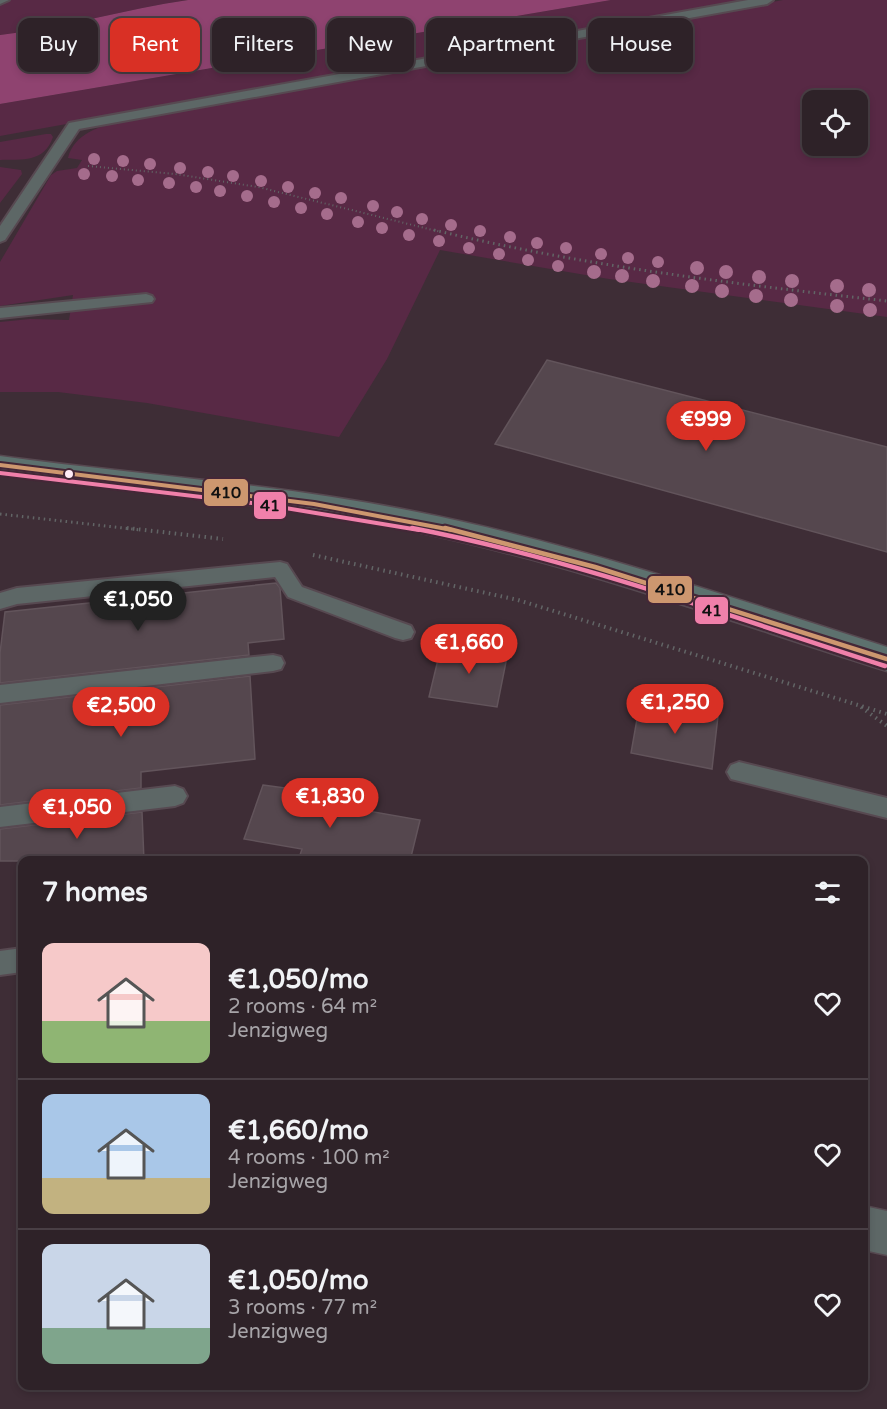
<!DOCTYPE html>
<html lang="en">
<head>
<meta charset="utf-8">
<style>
  :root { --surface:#2e2228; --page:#362a30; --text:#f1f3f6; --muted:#a7a4a8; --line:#493f45; --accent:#d93025 }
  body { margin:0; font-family:"Varela Round",sans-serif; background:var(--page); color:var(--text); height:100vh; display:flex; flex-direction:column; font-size:22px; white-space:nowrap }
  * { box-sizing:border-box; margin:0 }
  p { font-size:20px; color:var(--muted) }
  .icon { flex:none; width:33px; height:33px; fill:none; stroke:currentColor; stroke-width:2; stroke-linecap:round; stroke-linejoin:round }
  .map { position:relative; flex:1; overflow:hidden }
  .sheet { position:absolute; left:18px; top:856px; width:850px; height:534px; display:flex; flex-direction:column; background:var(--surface); border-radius:12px; box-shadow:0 3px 9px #0003,0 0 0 2px var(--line) }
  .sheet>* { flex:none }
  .guide { position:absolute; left:18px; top:18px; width:852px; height:54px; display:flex; gap:12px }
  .controls { position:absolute; left:802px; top:90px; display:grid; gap:12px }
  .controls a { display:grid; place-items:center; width:66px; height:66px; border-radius:12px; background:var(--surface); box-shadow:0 3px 9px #0003,0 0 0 2px var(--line); font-size:30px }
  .price { position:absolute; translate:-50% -51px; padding:0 14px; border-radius:21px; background:var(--accent); color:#fff; font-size:20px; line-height:39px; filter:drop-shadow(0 2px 3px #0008) }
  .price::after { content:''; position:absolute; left:50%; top:36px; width:18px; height:14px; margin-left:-9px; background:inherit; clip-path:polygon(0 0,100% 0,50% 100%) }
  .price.selected { background:#222; color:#fff }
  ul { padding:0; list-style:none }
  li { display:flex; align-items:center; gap:18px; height:150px; padding:0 24px }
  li+li { border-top:2px solid var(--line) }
  li span { display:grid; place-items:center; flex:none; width:168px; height:120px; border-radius:12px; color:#555 }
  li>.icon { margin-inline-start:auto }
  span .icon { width:72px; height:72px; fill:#fffc; stroke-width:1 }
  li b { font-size:26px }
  h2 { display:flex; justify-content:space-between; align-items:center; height:72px; padding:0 24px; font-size:26px }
  .chip { padding:0 21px; border-radius:12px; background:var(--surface); box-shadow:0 3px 9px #0003,0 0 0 2px var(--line); font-size:21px; line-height:54px }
  .chip.selected { background:var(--accent); color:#fff }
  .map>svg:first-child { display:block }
</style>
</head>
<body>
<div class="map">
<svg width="887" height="1409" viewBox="0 0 887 1409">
  <rect width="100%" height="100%" fill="#3e2d36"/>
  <path fill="#582945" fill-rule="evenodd" d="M 0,0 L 188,0 C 125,9 64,28 0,35 Z
    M 611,0 L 751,0 L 0,136 L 0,104 Z
    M 783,0 L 887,0 L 887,317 L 609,279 L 440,250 L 387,359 L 339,437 L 147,403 L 58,392 L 0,392 L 0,322 L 30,319 L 69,320 L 73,295 L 0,306 L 0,262 L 51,175 L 57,171 L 77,168 L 82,160 L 68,158 C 74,133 101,126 122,121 L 581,39 ZM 813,100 L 858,100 L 858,146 L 813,146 Z
    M 46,134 L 51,134 L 53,137 C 44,163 22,159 0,160 L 0,142 Z
    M 0,167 L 21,170 L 22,174 L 0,203 Z"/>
  <path fill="#8f4370" d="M 188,0 L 611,0 L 0,104 L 0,35 C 64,28 125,9 188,0 Z"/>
  <path fill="#55474e" stroke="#62545b" stroke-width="1.5" d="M 547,360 L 887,447 L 887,552 L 495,444 Z
    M 276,583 L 280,588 L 284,639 L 248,643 L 249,655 L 0,683 L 0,653 L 5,612 Z
    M 442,643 L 508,652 L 497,707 L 429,697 Z
    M 250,676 L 255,759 L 141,772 L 141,788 L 0,805 L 0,705 Z
    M 640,702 L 718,716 L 712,769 L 631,753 Z
    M 263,785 L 308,791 L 305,800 L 420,820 L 410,861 L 298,861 L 302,849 L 244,839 Z
    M 142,812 L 144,861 L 0,861 L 0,829 Z"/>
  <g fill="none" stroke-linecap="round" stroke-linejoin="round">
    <g stroke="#574951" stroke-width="4">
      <path id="service" d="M 0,0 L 9,0 L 0,4 Z
        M 748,0 L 773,0 L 767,4 L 79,129 L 5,240 L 0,242 L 0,226 L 69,123 Z
        M 146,294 L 152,296 L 154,299 L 152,302 L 0,318 L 0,308 Z
        M 280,562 L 287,564 L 302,587 L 411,626 L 414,632 L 411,638 L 403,640 L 395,638 L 288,597 L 275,577 L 17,604 L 0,609 L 0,593 L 17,588 Z
        M 273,655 L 281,657 L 284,663 L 281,669 L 273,671 L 0,703 L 0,685 Z
        M 739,762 L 887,798 L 887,818 L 731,779 L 727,772 L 731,765 Z
        M 175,786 L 183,789 L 187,796 L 183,803 L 175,806 L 0,827 L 0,807 Z
        M 22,948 L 22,972 L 0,975 L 0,951 Z"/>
    </g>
    <g stroke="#574951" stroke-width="3">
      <path id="minor" d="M 864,1206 L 887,1211 L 887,1255 L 864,1250 Z"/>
    </g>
    <g stroke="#574951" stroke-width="3">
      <path id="primary" d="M 0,456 C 139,475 279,484 417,512 C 577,544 732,598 887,647 L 887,671 C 731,622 577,565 417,532 C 280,504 139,494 0,474 Z"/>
    </g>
    <path stroke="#626566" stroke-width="2" stroke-dasharray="1 3" stroke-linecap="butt" d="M 88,166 L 175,174 L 258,187 L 441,232"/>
    <path stroke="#626566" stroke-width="3" stroke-dasharray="1.5 4" stroke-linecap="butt" d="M 434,230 C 583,266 736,284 887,301
      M 0,514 L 141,530"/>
    <path stroke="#626566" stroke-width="4" stroke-dasharray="1.5 4.5" stroke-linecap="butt" d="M 127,528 L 223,539
      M 313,555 L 518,600 L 887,714
      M 861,707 L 887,726"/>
    <use href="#service" fill="#5d6766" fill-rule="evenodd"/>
    <use href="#minor" fill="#5d6766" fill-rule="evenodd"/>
    <use href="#primary" fill="#5d716e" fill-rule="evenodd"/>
    <g stroke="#442737" stroke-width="8">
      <path id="bus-1-far1" d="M 0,465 L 314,504 L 452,530"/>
    </g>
    <g stroke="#442737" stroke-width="9">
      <path id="bus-1" d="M 445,528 L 595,567 L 887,659"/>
    </g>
    <g stroke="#442737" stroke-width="8">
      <path id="bus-2-far1" d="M 0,473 L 261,504 L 419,530"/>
    </g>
    <g stroke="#442737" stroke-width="9">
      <path id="bus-2" d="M 412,528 C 573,559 729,616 885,666"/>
    </g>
    <use href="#bus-1-far1" stroke="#cd976f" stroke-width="4"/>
    <use href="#bus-1" stroke="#cd976f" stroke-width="4.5"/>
    <use href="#bus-2-far1" stroke="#f080aa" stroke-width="4"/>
    <use href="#bus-2" stroke="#f080aa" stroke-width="4.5"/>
  </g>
  <g fill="#a56c8c">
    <circle cx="94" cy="159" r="6"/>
    <circle cx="123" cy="161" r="6"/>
    <circle cx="150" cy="164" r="6"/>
    <circle cx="180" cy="168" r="6"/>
    <circle cx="208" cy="172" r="6"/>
    <circle cx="84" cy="174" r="6"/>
    <circle cx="112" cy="176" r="6"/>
    <circle cx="233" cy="176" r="6"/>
    <circle cx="138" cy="180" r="6"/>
    <circle cx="261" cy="181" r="6"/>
    <circle cx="169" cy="183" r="6"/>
    <circle cx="196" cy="187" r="6"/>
    <circle cx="288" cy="187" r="6"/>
    <circle cx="220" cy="191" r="6"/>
    <circle cx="315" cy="193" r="6"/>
    <circle cx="247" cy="196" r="6"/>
    <circle cx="341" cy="198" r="6"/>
    <circle cx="274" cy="202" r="6"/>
    <circle cx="373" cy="206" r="6"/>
    <circle cx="301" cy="208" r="6"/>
    <circle cx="397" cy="212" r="6"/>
    <circle cx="327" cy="214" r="6"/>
    <circle cx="422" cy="219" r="6"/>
    <circle cx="358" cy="222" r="6"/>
    <circle cx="451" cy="225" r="6"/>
    <circle cx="382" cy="228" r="6"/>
    <circle cx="480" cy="231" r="6"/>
    <circle cx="409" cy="235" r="6"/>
    <circle cx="510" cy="237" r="6"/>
    <circle cx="439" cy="241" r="6"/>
    <circle cx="537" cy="243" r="6"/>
    <circle cx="469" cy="248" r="6"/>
    <circle cx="566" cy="248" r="6"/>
    <circle cx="499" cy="254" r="6"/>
    <circle cx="601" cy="254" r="6"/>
    <circle cx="628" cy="258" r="6"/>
    <circle cx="528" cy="260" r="6"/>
    <circle cx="658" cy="262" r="6"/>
    <circle cx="558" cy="266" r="6"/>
    <circle cx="697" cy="268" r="7"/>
    <circle cx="594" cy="272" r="7"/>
    <circle cx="726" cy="272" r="7"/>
    <circle cx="622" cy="276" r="7"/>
    <circle cx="759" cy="277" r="7"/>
    <circle cx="653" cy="281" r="7"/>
    <circle cx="792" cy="281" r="7"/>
    <circle cx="692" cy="286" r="7"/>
    <circle cx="837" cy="286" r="7"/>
    <circle cx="869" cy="290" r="7"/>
    <circle cx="722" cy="291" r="7"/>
    <circle cx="756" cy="296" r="7"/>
    <circle cx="791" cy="300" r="7"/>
    <circle cx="837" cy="306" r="7"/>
    <circle cx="870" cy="310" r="7"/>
  </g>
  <circle fill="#ffebf5" stroke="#442737" stroke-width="2" cx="69" cy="474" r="5"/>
  <g stroke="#442737" stroke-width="2">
    <rect x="203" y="478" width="46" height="29" rx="6" fill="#cd976f"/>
    <rect x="253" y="491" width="34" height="29" rx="6" fill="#f080aa"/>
    <rect x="647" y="575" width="46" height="29" rx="6" fill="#cd976f"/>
    <rect x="694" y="596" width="35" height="29" rx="6" fill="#f080aa"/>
  </g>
  <g font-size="16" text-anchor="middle" font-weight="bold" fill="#111">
    <text x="226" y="498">410</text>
    <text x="270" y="511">41</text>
    <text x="670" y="595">410</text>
    <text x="712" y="616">41</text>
  </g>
</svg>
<div class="controls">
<a><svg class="icon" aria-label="locate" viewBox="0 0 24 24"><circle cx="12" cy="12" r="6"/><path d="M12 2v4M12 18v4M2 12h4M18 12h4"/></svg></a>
</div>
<b class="price" style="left:706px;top:452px">€999</b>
<b class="price selected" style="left:138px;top:632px">€1,050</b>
<b class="price" style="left:469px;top:675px">€1,660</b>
<b class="price" style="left:675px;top:735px">€1,250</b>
<b class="price" style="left:121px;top:738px">€2,500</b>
<b class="price" style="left:330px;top:829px">€1,830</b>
<b class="price" style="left:77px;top:840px">€1,050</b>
<div class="guide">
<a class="chip">Buy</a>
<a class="chip selected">Rent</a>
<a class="chip">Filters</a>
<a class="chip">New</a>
<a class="chip">Apartment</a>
<a class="chip">House</a>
</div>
<section class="sheet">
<h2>7 homes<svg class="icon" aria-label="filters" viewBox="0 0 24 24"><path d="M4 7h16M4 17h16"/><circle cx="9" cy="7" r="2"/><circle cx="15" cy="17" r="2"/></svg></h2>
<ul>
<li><span style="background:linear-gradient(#f6c9c9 65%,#8fb573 0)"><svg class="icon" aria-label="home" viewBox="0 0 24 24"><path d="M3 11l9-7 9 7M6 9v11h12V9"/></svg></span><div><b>€1,050/mo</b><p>2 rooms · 64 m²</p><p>Jenzigweg</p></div><svg class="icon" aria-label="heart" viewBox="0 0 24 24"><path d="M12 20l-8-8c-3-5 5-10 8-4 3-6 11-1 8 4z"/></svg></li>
<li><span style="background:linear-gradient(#a9c7e8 70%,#c2b280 0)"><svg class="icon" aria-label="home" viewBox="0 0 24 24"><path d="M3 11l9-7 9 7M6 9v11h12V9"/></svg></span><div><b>€1,660/mo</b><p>4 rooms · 100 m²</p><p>Jenzigweg</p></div><svg class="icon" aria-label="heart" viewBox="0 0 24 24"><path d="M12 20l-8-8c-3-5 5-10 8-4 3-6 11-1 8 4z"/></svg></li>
<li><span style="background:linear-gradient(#c9d6e8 70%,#7fa58c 0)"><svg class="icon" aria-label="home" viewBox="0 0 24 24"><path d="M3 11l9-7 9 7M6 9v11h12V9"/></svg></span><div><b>€1,050/mo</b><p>3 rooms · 77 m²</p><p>Jenzigweg</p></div><svg class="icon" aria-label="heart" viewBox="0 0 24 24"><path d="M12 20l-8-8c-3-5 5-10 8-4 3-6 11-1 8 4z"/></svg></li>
</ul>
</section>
</div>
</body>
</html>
